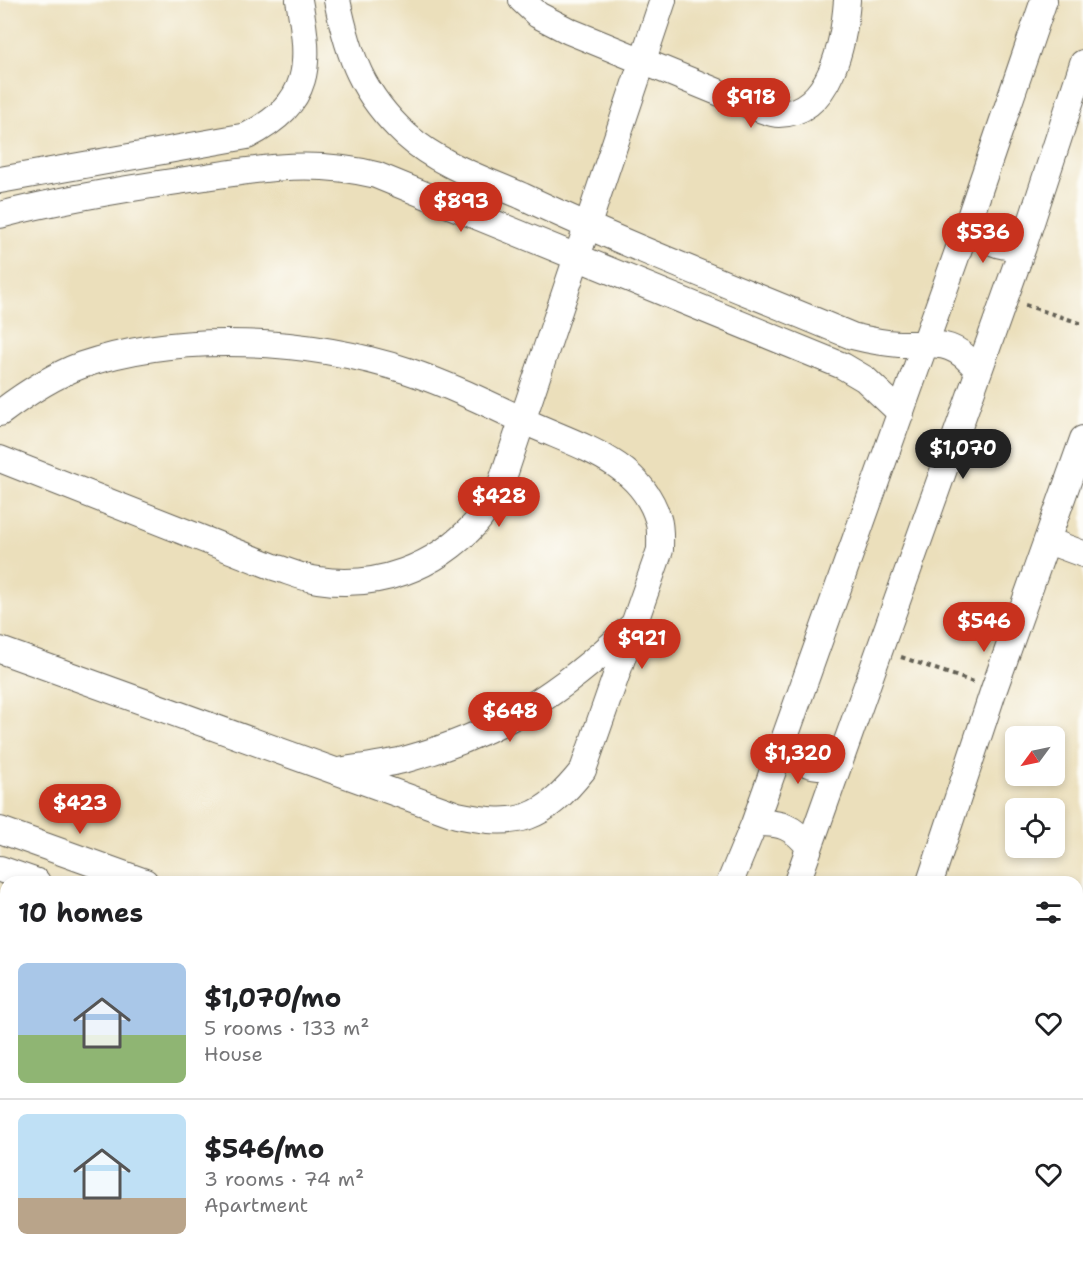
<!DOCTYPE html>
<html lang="en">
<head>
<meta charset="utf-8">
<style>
  :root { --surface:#fff; --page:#f2f2f2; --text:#202124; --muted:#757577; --line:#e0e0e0; --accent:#c8321e }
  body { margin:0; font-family:"Shantell Sans",sans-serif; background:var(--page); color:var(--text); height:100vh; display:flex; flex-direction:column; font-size:22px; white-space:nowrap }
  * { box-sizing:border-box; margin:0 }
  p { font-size:20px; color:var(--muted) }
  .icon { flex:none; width:33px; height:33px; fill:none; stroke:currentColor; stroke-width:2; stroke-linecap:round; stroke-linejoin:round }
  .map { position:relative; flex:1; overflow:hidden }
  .side { position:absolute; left:0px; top:876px; width:1083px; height:386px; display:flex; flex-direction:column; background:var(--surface); border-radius:18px 18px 0 0; box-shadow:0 3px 9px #0003 }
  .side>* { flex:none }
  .needle { width:39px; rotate:237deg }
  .fabs { position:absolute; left:1005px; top:726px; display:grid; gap:12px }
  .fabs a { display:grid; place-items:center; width:60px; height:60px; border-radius:9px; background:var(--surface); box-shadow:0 3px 9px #0003; font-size:30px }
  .price { position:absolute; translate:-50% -51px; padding:0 14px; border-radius:21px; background:var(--accent); color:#fff; font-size:20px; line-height:39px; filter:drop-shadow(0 2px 3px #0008) }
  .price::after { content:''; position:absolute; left:50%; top:36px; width:18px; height:14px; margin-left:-9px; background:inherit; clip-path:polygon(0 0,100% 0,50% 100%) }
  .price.active { background:#222; color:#fff }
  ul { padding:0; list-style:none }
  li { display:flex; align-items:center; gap:18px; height:150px; padding:0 18px }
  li+li { border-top:2px solid var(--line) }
  li span { display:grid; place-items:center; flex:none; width:168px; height:120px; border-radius:9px; color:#555 }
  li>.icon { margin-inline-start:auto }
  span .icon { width:72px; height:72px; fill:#fffc; stroke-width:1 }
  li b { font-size:26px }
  h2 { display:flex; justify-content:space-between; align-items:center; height:72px; padding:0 18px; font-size:26px }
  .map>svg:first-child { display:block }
</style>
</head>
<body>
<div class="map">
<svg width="1083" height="1261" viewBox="0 0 1083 1261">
  <rect width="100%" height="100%" fill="#fdfcf7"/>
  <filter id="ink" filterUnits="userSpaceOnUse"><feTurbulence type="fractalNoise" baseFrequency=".0167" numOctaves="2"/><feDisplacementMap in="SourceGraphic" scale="12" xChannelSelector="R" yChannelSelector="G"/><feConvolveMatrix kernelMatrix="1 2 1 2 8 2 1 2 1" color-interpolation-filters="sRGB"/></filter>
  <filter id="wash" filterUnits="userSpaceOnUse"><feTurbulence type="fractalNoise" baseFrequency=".008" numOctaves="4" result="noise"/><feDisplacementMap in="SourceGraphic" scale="24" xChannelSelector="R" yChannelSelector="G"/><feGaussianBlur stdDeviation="1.35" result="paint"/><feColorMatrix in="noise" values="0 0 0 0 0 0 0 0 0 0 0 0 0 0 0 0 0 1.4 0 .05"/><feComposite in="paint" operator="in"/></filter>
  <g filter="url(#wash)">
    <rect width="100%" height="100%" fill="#ebdfbb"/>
  </g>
  <g filter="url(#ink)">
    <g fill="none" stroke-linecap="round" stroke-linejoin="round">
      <g stroke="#646054" stroke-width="28">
        <path id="street" d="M 337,0 C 349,57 362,94 406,135 C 438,164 483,179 522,196 C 630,247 742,290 852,336 C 868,340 883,343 899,344 C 935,345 954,338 978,371
          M 522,0 L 538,15 L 569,31 L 757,108 C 763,110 772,114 779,114 C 831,113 844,41 847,0
          M 0,180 L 247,136 C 312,102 311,66 299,0
          M 0,215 C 61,199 123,189 185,180 C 254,170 307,158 376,175 L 843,366 L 865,379 L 901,413
          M 968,223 C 984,241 999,248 1023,247
          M 0,413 C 25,394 52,376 82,365 C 181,331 310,339 408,371 C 450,385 493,406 533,425 C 582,447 641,463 658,519 C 661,528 660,540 660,550 L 583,770 C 543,820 519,828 457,815 L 0,650
          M 0,459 L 274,567 C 288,571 303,578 318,580 C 377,589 435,568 476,523 C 486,512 493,497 501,484 L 663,0
          M 1048,541 L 1083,554
          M 782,744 C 798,763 812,769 837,765
          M 339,771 C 361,767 385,765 407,759 C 501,733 561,693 631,627
          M 754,824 C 779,821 794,827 809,847
          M 0,830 L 145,882
          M 0,869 L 37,882
          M 730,882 L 754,824 L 968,223 L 1044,0
          M 797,882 L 1023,247 L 1083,63
          M 930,882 L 994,689 L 1083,439
          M 1077,1116 L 1083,1118
          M 883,1256 L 899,1261
          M 977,1256 L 992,1261
          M 602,1261 L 604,1256
          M 662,1261 L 664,1256"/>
      </g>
      <path stroke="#646054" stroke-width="4" stroke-dasharray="4.5 4.5" stroke-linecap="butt" d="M 1025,305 L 1083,324
        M 901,657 L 973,682
        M 1077,934 L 1083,934
        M 1077,1225 L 1083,1206
        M 725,1261 L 727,1256
        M 1065,1261 L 1067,1256"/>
      <use href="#street" stroke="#fff" stroke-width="26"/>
    </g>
  </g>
</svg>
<div class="fabs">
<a><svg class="needle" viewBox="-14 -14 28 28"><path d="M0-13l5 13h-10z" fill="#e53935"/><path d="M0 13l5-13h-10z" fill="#757577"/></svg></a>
<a><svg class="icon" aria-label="locate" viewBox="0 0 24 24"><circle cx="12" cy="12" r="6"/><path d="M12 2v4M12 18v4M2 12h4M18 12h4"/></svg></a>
</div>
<b class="price" style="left:751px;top:129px">$918</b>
<b class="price" style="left:461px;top:233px">$893</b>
<b class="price" style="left:983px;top:264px">$536</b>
<b class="price active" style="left:963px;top:480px">$1,070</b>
<b class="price" style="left:499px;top:528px">$428</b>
<b class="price" style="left:984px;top:653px">$546</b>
<b class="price" style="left:642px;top:670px">$921</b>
<b class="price" style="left:510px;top:743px">$648</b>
<b class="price" style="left:798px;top:785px">$1,320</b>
<b class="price" style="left:80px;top:835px">$423</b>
<section class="side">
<h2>10 homes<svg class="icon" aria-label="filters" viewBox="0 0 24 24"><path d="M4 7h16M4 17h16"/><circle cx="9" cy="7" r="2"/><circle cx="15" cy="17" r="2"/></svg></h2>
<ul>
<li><span style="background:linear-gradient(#a9c7e8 60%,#8fb573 0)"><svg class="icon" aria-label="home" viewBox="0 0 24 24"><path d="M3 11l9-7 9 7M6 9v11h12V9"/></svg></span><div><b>$1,070/mo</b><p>5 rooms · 133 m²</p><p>House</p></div><svg class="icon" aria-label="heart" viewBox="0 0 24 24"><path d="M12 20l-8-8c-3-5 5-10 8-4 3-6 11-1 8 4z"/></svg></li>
<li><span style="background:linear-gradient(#bfe0f5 70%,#b9a48a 0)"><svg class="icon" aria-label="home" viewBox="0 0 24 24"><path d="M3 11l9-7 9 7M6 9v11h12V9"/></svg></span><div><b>$546/mo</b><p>3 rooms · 74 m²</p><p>Apartment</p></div><svg class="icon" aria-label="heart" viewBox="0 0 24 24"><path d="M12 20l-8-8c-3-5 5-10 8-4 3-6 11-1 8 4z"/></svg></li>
</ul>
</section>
</div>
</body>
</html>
